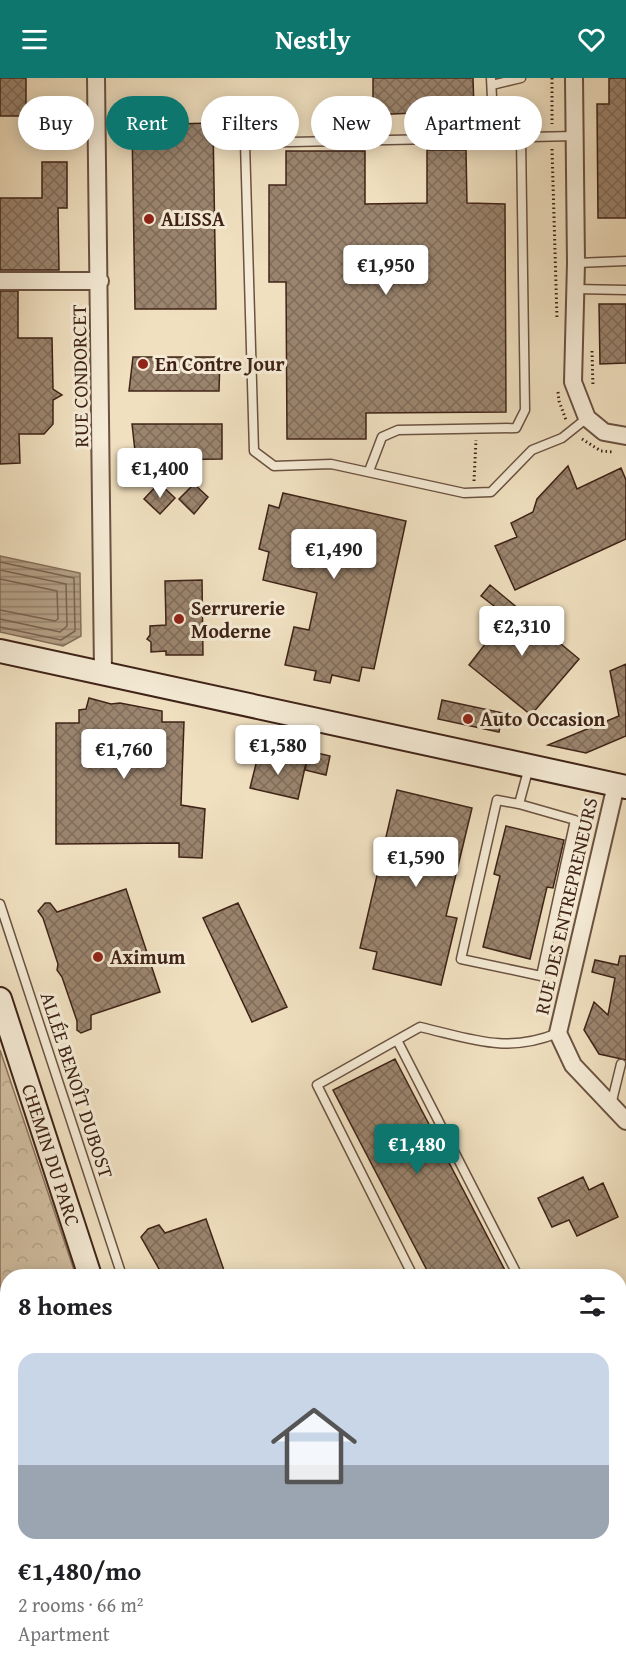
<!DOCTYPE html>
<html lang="en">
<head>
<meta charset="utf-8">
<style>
  :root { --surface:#fff; --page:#f6f6f6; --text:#202124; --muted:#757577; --accent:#0f766e }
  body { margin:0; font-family:"Gentium Book Plus",serif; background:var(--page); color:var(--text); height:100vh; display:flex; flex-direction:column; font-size:22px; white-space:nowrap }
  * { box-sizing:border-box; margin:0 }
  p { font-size:20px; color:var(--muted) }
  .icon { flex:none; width:33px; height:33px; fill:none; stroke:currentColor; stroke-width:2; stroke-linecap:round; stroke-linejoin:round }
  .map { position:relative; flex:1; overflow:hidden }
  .details { position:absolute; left:0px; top:1191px; width:627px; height:402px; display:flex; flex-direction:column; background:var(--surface); border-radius:24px 24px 0 0; box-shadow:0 3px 15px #0003 }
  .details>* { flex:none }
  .top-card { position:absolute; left:18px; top:18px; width:591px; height:54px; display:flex; gap:12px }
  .price { position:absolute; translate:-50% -51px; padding:0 14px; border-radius:6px; background:#fff; color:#222; font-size:20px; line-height:39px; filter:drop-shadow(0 2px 3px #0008) }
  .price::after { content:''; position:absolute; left:50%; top:36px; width:18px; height:14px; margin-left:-9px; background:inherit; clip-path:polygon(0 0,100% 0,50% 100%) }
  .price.selected { background:var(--accent); color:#fff }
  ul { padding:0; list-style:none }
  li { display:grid; align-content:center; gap:12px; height:318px; padding:0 18px }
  li span { display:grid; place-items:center; height:186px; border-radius:18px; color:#555 }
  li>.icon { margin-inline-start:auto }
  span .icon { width:108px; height:108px; fill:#fffc; stroke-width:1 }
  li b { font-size:26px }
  h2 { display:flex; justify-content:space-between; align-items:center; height:72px; padding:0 18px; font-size:26px }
  .pill { padding:0 21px; border-radius:27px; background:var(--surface); box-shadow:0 3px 15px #0003; font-size:21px; line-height:54px }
  .pill.selected { background:var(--accent); color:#fff }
  header { display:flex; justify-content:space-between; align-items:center; height:78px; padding:0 18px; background:var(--accent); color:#fff; font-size:27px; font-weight:700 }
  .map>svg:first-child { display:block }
</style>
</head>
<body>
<header><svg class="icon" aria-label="menu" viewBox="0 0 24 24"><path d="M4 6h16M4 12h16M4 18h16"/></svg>Nestly<svg class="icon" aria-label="heart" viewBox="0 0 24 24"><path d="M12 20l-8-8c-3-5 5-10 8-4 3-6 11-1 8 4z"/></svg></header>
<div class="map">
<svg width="626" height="1593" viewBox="0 0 626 1593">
  <defs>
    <pattern id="forest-crowns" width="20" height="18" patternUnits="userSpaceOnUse" patternTransform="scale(1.5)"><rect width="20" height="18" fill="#d2c0a3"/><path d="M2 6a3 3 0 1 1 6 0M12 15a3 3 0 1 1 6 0" fill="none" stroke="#b5a58c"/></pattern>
    <pattern id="water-rules" width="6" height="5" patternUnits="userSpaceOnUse" patternTransform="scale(1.5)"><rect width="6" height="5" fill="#b4a087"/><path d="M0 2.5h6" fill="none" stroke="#94826d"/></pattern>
    <pattern id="building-cross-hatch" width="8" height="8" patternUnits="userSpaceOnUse" patternTransform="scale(1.5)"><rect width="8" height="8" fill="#9b856f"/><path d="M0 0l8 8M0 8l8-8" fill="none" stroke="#806c5a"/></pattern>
  </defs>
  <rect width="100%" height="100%" fill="#f0e0c0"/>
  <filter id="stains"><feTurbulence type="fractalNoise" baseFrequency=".00333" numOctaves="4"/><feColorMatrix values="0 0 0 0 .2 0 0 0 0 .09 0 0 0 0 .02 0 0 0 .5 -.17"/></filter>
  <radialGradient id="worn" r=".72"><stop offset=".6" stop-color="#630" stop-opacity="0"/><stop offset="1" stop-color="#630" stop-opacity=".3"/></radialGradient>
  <path fill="url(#forest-crowns)" stroke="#88725d" stroke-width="1.5" d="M 0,972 L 76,1198 L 8,1198 L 8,1586 L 620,1586 L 620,1364 L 626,1362 L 626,1593 L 0,1593 Z"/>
  <path fill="url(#water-rules)" stroke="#856e5a" stroke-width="1.5" d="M 0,478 L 80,495 L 81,558 L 63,568 L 0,554 Z"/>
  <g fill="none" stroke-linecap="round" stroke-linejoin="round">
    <path stroke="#7a624f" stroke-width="1.5" d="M 0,484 L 74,500 L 75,553 L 61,562 L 0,549
      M 0,492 L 66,506 L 67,548 L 60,554 L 0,541
      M 0,501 L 57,513 L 58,541 L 55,543 L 0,532"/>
  </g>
  <path fill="url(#building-cross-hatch)" stroke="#3f2317" stroke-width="1.5" d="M 0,0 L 26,0 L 26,38 L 0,38 Z
    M 373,0 L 473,0 L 474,32 L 373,37 Z
    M 609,0 L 626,0 L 626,140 L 598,140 L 597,26 L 609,26 Z
    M 213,45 L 216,231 L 135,231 L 132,47 Z
    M 427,72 L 466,72 L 467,125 L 505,126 L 506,334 L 366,335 L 366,361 L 287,361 L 286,204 L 269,204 L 269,107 L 286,107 L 286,73 L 365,73 L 365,126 L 427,125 Z
    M 42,84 L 67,84 L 67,130 L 58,130 L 59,192 L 0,192 L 0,120 L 42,120 Z
    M 0,213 L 18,213 L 18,260 L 52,260 L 53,311 L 62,317 L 53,322 L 53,346 L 44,356 L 19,356 L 20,385 L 0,386 Z
    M 599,226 L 626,226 L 626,285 L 600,286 Z
    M 133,279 L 220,279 L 219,313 L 129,313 Z
    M 132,346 L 222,346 L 222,381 L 136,382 Z
    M 568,388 L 577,411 L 621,390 L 626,402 L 626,461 L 515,512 L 495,468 L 517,459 L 511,445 L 533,434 L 537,421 Z
    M 159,405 L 175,420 L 160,436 L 144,421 Z
    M 194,406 L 208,419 L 194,436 L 179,421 Z
    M 283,415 L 406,443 L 374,591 L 362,589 L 359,603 L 332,597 L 330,605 L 314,602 L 316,593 L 285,587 L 294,549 L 309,552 L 317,515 L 263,502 L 269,474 L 259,471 L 269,427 L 279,430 Z
    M 202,502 L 203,577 L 166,577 L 166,573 L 151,574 L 151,564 L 147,561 L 150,557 L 150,548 L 166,547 L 165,503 Z
    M 490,507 L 579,581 L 531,637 L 469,587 L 507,538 L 481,518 Z
    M 626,586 L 626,658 L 586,675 L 548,667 L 619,638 L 610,593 Z
    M 89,620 L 111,626 L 120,625 L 162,633 L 162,644 L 184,644 L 181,727 L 205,731 L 202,780 L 179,779 L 179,765 L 56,766 L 56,645 L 79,645 L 79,632 L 86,631 Z
    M 442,622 L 503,635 L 499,654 L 438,641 Z
    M 309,673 L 330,678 L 326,697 L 305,692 Z
    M 259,674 L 306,685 L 298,721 L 250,710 Z
    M 397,712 L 472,730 L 446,838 L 457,840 L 441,907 L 373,891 L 377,874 L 360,870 Z
    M 506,748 L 564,762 L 553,810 L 547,809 L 530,881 L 483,869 L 500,798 L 494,796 Z
    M 126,811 L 160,914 L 91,937 L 91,951 L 81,955 L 77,952 L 77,943 L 62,899 L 57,892 L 58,886 L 43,840 L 38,833 L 45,825 L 50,825 L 57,834 Z
    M 238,825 L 287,929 L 252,944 L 203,840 Z
    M 620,878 L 626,878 L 626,982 L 599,976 L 584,952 L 594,924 L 608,937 L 615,900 L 592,894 L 595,882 L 618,887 Z
    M 395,981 L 508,1198 L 430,1198 L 333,1012 Z
    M 583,1099 L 589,1112 L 603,1105 L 618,1139 L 577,1158 L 569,1142 L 552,1149 L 538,1120 Z
    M 206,1141 L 226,1198 L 163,1198 L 141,1159 L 148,1151 L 159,1147 L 165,1155 Z"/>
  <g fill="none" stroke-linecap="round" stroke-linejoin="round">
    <g stroke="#6b5241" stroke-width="11">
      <path id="lane" d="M 491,0 L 494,60
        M 492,7 L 521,0
        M 575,58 L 245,65 L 254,373 L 274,388 L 331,386 L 464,415 L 491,414 L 532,372 L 562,360 L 587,340
        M 576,185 L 626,183
        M 575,211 L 626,212
        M 369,393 L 382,359 L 398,352 L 516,350 L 525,332 L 521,60
        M 519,726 L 575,742 L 541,898 L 461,881 L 497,722 L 519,726 L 529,689
        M 0,826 L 122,1198
        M 397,962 L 518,1198
        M 611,1027 L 621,986
        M 413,1198 L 317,1007 L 420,949 C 472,961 506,976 558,955"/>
    </g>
    <g stroke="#6b5241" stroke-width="20">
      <path id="street" d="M 96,0 L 103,595
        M 574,0 L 576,185 L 573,304 L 587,340 L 604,354 L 626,358
        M 0,203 L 100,203
        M 616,707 L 558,955 L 573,987 L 626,1043"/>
    </g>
    <g stroke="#3f2317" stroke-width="26">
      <path id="secondary" d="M 0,573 L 626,709
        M 0,921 L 90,1198
        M 620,1407 L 626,1404
        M 217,1586 L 222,1593
        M 238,1586 L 239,1593"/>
    </g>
    <path stroke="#3f2317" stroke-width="3" stroke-dasharray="1.5 3" stroke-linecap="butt" d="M 552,0 L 552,46
      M 552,71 L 557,241
      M 592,273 L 593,309
      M 558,314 L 559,323 L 566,342
      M 582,361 L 601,373 L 613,374
      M 474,403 L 476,362
      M 118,1593 L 132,1586"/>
    <use href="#lane" stroke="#f5ebd6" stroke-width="8"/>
    <use href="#street" stroke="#f5ebd6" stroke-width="16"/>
    <use href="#secondary" stroke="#f5ebd6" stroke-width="22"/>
  </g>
  <g fill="#8f2418" stroke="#f5ebd6" stroke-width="2">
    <circle cx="149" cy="141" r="6"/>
    <circle cx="143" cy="286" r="6"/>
    <circle cx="179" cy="541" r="6"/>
    <circle cx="468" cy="641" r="6"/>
    <circle cx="98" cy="879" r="6"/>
  </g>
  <g text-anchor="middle" stroke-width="6" stroke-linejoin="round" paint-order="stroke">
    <g font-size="20" font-weight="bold" fill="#3f2317" stroke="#f5ebd6" text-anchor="start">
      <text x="161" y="148">ALISSA</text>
      <text x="155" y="293">En Contre Jour</text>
      <text x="191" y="537">Serrurerie<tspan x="191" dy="23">Moderne</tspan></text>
      <text x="480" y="648">Auto Occasion</text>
      <text x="110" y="886">Aximum</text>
    </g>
    <g font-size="20" fill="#3f2317" stroke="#f5ebd6">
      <text transform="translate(80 298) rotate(-91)" y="7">RUE CONDORCET</text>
      <text transform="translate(566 828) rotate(-77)" y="7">RUE DES ENTREPRENEURS</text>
      <text transform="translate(77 1007) rotate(72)" y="7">ALLÉE BENOÎT DUBOST</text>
      <text transform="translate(51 1077) rotate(72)" y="7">CHEMIN DU PARC</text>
    </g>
  </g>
  <rect width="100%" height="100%" filter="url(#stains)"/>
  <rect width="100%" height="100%" fill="url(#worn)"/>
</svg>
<b class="price" style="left:386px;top:218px">€1,950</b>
<b class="price" style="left:160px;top:421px">€1,400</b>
<b class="price" style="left:334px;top:502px">€1,490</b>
<b class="price" style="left:522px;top:579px">€2,310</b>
<b class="price" style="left:278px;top:698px">€1,580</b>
<b class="price" style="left:124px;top:702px">€1,760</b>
<b class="price" style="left:416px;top:810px">€1,590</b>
<b class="price selected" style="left:417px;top:1097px">€1,480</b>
<div class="top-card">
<a class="pill">Buy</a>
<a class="pill selected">Rent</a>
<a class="pill">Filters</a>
<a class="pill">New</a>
<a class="pill">Apartment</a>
</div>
<section class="details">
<h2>8 homes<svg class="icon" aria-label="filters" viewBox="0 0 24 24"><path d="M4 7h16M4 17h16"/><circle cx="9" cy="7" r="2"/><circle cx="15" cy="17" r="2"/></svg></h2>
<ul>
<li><span style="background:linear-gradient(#c9d6e8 60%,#9aa5b1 0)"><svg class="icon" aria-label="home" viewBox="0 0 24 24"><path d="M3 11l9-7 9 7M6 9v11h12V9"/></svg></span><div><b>€1,480/mo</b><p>2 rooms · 66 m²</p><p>Apartment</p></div></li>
</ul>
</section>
</div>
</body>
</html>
